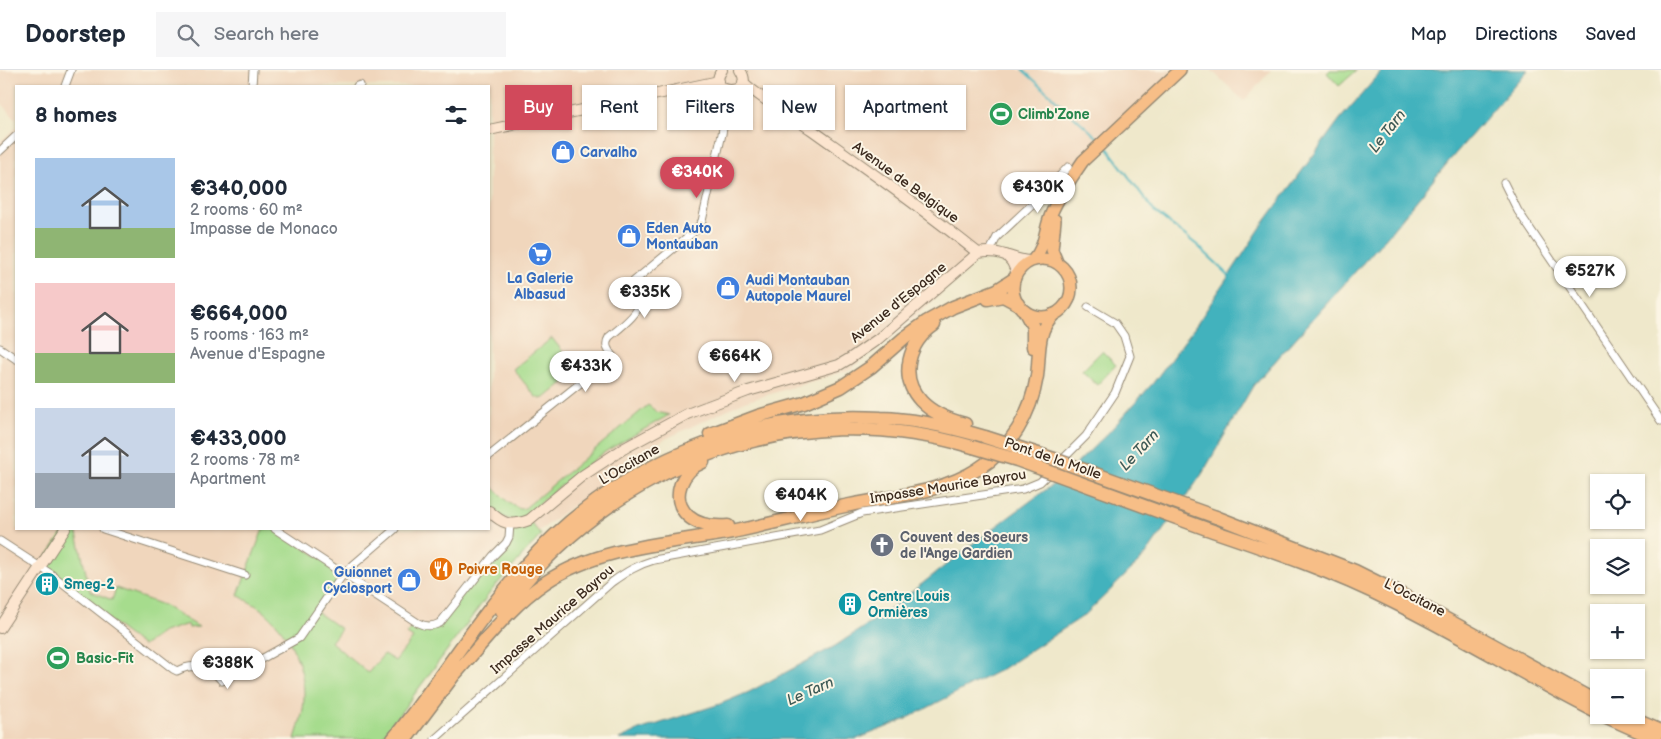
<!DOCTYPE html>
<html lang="en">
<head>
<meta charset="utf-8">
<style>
  :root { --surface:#fff; --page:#f6f6f7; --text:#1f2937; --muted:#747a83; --line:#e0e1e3; --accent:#d1495b }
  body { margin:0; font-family:"Balsamiq Sans",sans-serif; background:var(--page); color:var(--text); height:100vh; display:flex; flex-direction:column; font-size:19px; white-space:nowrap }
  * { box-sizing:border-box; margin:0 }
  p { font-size:16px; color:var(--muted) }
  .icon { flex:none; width:28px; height:28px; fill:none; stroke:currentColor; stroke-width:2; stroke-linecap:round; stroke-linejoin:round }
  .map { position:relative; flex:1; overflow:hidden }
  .drawer { position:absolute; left:15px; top:15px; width:475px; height:445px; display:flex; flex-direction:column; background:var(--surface); border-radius:0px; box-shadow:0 1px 4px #0004 }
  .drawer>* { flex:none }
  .top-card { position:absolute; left:505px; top:15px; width:475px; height:45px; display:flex; gap:10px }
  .tools { position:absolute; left:1590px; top:404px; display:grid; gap:10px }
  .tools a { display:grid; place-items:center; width:55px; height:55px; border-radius:0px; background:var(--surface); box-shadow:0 1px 4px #0004; font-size:25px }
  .price { position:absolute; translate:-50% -42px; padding:0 11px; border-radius:18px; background:#fff; color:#222; font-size:16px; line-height:32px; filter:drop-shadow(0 1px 2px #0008) }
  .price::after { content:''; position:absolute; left:50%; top:30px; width:15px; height:11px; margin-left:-8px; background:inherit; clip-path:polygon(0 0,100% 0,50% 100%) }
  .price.current { background:var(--accent); color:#fff }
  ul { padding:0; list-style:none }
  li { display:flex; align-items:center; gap:15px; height:125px; padding:0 20px }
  li span { display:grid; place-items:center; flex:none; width:140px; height:100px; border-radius:0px; color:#555 }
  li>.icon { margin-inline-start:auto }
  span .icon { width:60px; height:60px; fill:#fffc; stroke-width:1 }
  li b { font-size:21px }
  h2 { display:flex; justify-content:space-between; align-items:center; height:60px; padding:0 20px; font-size:21px }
  .pill { padding:0 18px; border-radius:0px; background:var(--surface); box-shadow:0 1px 4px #0004; font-size:18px; line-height:45px }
  .pill.current { background:var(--accent); color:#fff }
  header { display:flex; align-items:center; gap:30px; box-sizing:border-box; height:70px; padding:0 25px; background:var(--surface); border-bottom:1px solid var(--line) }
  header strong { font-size:24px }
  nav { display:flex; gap:28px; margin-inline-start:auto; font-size:18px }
  .search { width:350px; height:45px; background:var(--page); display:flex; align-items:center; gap:12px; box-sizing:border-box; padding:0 18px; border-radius:0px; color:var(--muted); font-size:19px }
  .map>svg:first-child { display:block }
</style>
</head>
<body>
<header>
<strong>Doorstep</strong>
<div class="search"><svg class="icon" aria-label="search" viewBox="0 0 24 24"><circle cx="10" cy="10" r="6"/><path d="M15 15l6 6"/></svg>Search here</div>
<nav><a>Map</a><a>Directions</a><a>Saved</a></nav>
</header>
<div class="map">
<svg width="1661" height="669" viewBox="0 0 1661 669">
  <rect width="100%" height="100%" fill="#fcf5e5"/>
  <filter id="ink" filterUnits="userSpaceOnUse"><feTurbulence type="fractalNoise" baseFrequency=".02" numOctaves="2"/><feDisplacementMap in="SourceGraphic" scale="10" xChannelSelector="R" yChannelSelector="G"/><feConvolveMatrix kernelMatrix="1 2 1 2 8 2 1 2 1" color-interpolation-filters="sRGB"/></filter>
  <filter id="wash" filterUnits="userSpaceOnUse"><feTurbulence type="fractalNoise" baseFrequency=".0096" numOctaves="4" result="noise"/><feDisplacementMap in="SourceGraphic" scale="20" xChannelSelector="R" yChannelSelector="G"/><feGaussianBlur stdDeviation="1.12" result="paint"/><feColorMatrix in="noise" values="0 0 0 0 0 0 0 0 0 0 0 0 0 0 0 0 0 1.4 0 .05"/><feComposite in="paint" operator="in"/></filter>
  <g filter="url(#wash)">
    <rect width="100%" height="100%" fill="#efe8cb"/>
    <path fill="#f0d6bc" d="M 0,0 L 1193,0 L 1057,117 L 895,265 L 849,300 L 741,333 L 659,372 L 528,469 L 352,669 L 0,669 L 0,72 L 16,58 L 16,459 L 489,459 L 489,16 L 16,16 L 16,50 L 0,31 Z
      M 1211,0 L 1271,0 L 1244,31 Z"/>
    <path fill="#a6dc8d" stroke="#708356" d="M 1330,0 L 1357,0 L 1339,16 L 1327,3 Z
      M 552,268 L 578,301 L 546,327 L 541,329 L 536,327 L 513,299 Z
      M 1102,281 L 1116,295 L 1097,315 L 1082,301 Z
      M 648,335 L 657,342 L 669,345 C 649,357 628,368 608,380 C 578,400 550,425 522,448 C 507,453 498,445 489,434 L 489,413 L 509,433 L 520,439 L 525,438 Z
      M 529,450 L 541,465 L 492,520 L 381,669 L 295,669 C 299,655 304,642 304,627 C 305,594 287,559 261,539 C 254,534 245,530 238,525 L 263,459 L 275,459 L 344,503 L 317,542 L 341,559 L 331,572 L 368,603 L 384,584 L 395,591 L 413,568 L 407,564 L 414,556 L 433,556 L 506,473 L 510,454 Z
      M 65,459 L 76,459 L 90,521 L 112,530 L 116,518 L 163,535 L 199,557 L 189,558 L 188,554 L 163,562 L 143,576 L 40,497 Z"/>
    <path fill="#43b2bd" stroke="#3f6e6e" d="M 1383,0 L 1528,0 L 1449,91 L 1390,163 L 1253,316 L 1202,404 L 1145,486 L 1085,545 L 1002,599 L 904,650 L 857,669 L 619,669 L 639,660 L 720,634 L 749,622 L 835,576 L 885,543 L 975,472 L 1063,407 L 1109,362 L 1153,313 L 1197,254 L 1263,154 L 1340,49 Z"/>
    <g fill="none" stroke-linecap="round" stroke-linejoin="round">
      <path stroke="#43b2bd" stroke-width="2" d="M 1023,0 L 1099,69
        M 1106,76 L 1154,141 L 1197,175 L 1231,207"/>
    </g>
  </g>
  <g filter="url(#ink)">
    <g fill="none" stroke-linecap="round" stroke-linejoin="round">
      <g stroke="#958974" stroke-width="9">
        <path id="street" d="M 65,16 L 71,0
          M 252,16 L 253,0
          M 357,16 L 360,15
          M 0,81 L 16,66
          M 1504,113 L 1518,141 L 1661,351
          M 990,181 L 997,167 L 1041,126 L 1068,97
          M 0,278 L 16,289
          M 489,386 L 613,287 C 608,280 604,275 609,267 C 617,260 644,241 638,230 C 636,225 631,220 628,216 L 697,159 L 702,151 L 722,64 L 729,21
          M 1060,392 L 1086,366 L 1115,323 L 1130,286 L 1124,266 L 1115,253 L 1088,237
          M 103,459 L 245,505
          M 275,459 L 418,553 C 426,557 432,557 440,553 L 493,486 L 506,473 L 509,467 L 510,454
          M 0,471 L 51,504 L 173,599 L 177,601 C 194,592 211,597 222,611 L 299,568 L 344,503 L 395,459
          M 435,669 L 612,512 C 626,502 637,495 654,490 L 820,460 L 862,443 L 1023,419 L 1040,412 L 1051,401"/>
      </g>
      <g stroke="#958974" stroke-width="12">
        <path id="secondary" d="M 722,0 C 704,26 758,27 740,0
          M 743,12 C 763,31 789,44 812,60 C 868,100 925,140 978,183
          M 489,60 L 719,11
          M 1006,185 L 1012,192 L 1017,203
          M 489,441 C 503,454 510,457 529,450 L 582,406 L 623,379 L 687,344 L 748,321 L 839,295 L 849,289 L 878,269 L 978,183 C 1002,179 1008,189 1029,191
          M 0,558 L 65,459"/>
      </g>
      <g stroke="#958974" stroke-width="14">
        <path id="primary" d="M 1055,150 L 1052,180 L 1057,192
          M1013 218a29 29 0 1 1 58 0a29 29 0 1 1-58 0Z
          M 1033,190 C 1046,177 1044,158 1052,142 C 1060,124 1072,107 1083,91 L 1180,0"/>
      </g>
      <g stroke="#958974" stroke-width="15">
        <path id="highway" d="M 988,229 L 1003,226 L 1018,234
          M 1025,242 L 1033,257 L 1033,277
          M 934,255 C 909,272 898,307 921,331 C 932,343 950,350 965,354
          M 710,364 L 758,346 L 804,333 L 841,317 L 871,297 L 904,268 L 926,252 L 953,237 L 997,220 L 1014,209
          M 703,392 C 682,400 669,428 688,446 C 699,456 714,457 728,456
          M 1216,447 L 1355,501 L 1397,522 L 1599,633
          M 1207,459 C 1269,480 1332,501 1391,531 C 1462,566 1529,608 1599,643
          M 502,541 C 612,392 794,324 973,377
          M 455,604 C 483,573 511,535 546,512 C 598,477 670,473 732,462 C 771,454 811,443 850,435 C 893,426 941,423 978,399 C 1011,379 1031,344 1037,306 C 1040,284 1036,261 1053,245
          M 1602,645 L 1656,669
          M 1625,645 L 1661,661
          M 393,669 C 438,613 476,551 524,497 C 612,396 747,340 881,348 C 916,349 951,357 985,367
          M 406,669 L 460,597"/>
      </g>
      <use href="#street" stroke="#fff" stroke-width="7"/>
      <use href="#secondary" stroke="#fce5cf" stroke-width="10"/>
      <use href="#primary" stroke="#f7be87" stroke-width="11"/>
      <use href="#highway" stroke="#f7be87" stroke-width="12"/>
      <g stroke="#958974" stroke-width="15" stroke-linecap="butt">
        <path id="highway-bridge" d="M 985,367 L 1054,389 L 1216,447
          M 973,377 L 1017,390 L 1207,459"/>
      </g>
      <use href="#highway-bridge" stroke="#f7be87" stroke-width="12"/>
    </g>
  </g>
  <defs>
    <g id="stadium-disc" transform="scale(1.25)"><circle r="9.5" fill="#2e9e5b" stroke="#fcf5e5"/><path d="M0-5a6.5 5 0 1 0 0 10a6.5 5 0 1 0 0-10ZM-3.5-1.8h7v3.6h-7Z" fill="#fff"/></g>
    <g id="shop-disc" transform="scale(1.25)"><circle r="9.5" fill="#3f7fe0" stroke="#fcf5e5"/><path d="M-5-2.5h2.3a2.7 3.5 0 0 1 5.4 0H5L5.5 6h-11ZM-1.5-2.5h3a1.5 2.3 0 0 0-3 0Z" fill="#fff"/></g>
    <g id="supermarket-disc" transform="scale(1.25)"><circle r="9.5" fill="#3f7fe0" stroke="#fcf5e5"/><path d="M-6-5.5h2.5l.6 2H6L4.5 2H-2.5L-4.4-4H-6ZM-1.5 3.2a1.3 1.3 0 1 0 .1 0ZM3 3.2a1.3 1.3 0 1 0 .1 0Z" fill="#fff"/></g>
    <g id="church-disc" transform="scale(1.25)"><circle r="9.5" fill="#6b7280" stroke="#fcf5e5"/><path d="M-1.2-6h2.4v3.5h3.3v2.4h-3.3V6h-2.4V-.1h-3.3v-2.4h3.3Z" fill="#fff"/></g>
    <g id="restaurant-disc" transform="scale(1.25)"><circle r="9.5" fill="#e8710a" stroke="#fcf5e5"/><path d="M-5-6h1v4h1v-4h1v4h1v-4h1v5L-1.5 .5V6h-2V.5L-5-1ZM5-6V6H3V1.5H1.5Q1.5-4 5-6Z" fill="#fff"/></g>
    <g id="building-disc" transform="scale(1.25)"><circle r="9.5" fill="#0f9aa8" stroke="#fcf5e5"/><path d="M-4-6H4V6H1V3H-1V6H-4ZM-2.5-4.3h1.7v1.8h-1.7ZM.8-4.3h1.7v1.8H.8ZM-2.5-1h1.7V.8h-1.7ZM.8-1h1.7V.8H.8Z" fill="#fff"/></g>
  </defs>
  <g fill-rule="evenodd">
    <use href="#stadium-disc" x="1001" y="44"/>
    <use href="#shop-disc" x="563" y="82"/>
    <use href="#shop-disc" x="629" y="166"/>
    <use href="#supermarket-disc" x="540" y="184"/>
    <use href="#shop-disc" x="728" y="218"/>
    <use href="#church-disc" x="882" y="475"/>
    <use href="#restaurant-disc" x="441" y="499"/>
    <use href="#shop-disc" x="409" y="510"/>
    <use href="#building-disc" x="47" y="514"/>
    <use href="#building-disc" x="850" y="534"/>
    <use href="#stadium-disc" x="58" y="588"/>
  </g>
  <g text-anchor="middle" stroke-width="4" stroke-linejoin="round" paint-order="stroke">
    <g font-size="14" font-weight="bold" fill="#27864d" stroke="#fcf5e5" text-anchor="start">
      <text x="1018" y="49">Climb'Zone</text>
      <text x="76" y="593">Basic-Fit</text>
    </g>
    <g font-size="14" font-weight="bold" fill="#366cbe" stroke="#fcf5e5" text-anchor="start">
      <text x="580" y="87">Carvalho</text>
      <text x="646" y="163">Eden Auto<tspan x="646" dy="16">Montauban</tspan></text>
      <text x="540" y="213" text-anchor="middle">La Galerie<tspan x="540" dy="16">Albasud</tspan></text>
      <text x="746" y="215">Audi Montauban<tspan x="746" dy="16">Autopole Maurel</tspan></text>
      <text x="392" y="507" text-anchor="end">Guionnet<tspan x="392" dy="16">Cyclosport</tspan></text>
    </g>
    <g font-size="14" fill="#3b2a1e" stroke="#fcf5e5">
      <text transform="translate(906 112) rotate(36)" y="5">Avenue de Belgique</text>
      <text transform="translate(898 232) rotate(-39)" y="5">Avenue d'Espagne</text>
      <text transform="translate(1053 388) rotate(19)" y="5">Pont de la Molle</text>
      <text transform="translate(629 394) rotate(-30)" y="5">L'Occitane</text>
      <text transform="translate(948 416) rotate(-9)" y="5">Impasse Maurice Bayrou</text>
      <text transform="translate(1415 527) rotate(27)" y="5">L'Occitane</text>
      <text transform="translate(552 549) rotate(-41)" y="5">Impasse Maurice Bayrou</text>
    </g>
    <g font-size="14" font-weight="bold" fill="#5b616d" stroke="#fcf5e5" text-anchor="start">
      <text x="900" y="472">Couvent des Soeurs<tspan x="900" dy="16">de l'Ange Gardien</tspan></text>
    </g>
    <g font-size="14" font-weight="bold" fill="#c56008" stroke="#fcf5e5" text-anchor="start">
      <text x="458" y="504">Poivre Rouge</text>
    </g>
    <g font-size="14" font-weight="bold" fill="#0d838f" stroke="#fcf5e5" text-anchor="start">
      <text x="64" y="519">Smeg-2</text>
      <text x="868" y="531">Centre Louis<tspan x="868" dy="16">Ormières</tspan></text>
    </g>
    <g font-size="15" font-style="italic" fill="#3e5a56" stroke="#fcf5e5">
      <text transform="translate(1387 61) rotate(-52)" y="5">Le Tarn</text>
      <text transform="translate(1139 380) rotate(-47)" y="5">Le Tarn</text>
      <text transform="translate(810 621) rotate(-24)" y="5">Le Tarn</text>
    </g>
  </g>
</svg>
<div class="tools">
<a><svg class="icon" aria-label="locate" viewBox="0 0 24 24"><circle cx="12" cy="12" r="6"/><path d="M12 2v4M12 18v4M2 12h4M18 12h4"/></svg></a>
<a><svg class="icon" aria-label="layers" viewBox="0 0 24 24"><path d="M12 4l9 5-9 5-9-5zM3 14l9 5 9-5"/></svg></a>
<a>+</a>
<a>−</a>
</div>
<b class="price current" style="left:697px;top:129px">€340K</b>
<b class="price" style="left:1038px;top:144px">€430K</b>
<b class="price" style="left:1590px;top:228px">€527K</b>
<b class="price" style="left:645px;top:249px">€335K</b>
<b class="price" style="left:735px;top:313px">€664K</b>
<b class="price" style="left:586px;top:323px">€433K</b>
<b class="price" style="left:801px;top:452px">€404K</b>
<b class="price" style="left:228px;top:620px">€388K</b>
<div class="top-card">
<a class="pill current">Buy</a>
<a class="pill">Rent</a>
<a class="pill">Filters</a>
<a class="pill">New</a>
<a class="pill">Apartment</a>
</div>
<section class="drawer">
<h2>8 homes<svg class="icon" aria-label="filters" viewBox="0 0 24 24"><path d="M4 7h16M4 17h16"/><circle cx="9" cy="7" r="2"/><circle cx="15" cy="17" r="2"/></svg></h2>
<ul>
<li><span style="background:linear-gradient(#a9c7e8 70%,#8fb573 0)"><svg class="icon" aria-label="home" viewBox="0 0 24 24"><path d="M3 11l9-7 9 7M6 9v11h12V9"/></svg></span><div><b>€340,000</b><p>2 rooms · 60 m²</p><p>Impasse de Monaco</p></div></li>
<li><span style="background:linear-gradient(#f6c9c9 70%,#8fb573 0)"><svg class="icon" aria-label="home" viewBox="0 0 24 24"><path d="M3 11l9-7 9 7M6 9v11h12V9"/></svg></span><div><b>€664,000</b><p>5 rooms · 163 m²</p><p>Avenue d'Espagne</p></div></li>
<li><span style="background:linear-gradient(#c9d6e8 65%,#9aa5b1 0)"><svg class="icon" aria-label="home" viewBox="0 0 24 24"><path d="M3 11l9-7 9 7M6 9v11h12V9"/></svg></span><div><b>€433,000</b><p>2 rooms · 78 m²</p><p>Apartment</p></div></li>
</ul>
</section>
</div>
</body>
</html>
